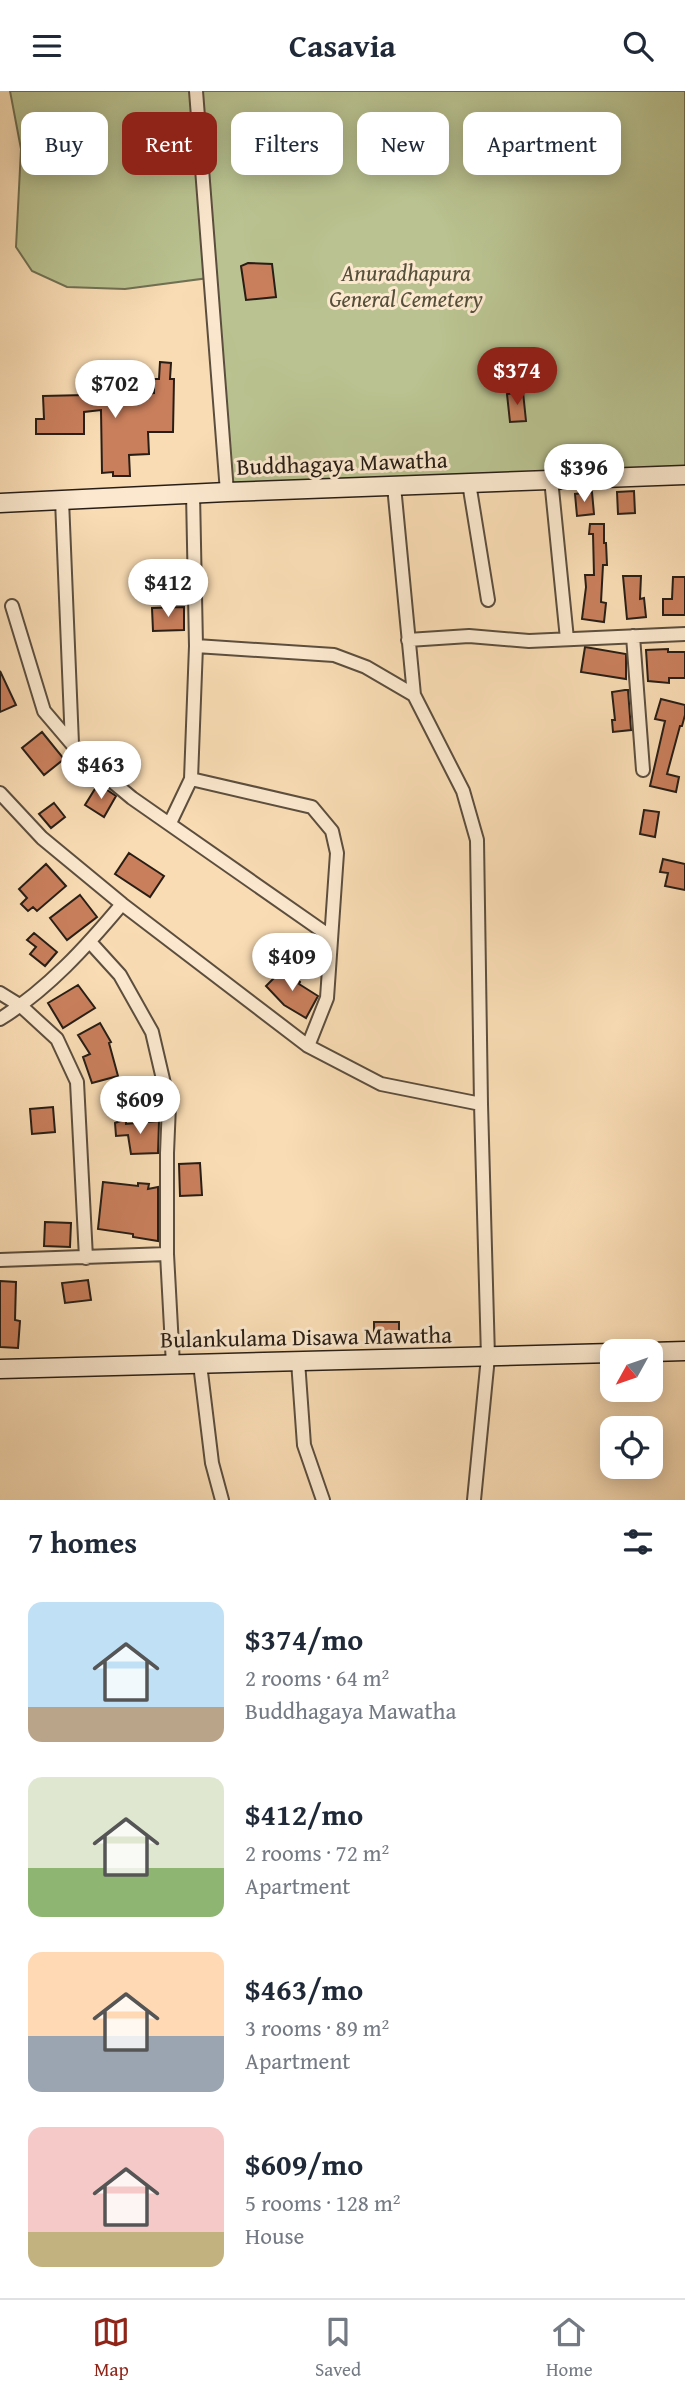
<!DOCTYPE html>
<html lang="en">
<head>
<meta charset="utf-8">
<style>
  :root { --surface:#fff; --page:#f2f2f3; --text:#1f2937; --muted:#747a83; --line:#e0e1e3; --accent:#8f2418 }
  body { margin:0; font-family:"Gentium Book Plus",serif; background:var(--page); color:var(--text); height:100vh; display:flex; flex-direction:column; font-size:26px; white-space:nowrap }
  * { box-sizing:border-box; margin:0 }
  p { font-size:23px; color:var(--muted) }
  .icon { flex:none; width:38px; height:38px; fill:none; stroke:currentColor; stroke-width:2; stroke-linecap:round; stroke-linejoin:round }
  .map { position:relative; height:1409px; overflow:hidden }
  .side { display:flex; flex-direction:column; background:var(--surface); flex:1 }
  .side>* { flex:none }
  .banner { position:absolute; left:21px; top:21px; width:644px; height:63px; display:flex; gap:14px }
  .needle { width:46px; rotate:230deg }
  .fabs { position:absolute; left:600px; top:1248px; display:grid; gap:14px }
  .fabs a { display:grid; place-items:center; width:63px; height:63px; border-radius:14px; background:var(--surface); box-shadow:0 4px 18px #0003; font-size:35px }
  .price { position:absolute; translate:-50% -60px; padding:0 16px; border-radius:24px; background:#fff; color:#222; font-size:23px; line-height:46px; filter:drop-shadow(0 2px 4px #0008) }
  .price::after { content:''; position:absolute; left:50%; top:42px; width:21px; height:16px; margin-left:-10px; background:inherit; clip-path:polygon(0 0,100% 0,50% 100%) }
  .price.on { background:var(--accent); color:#fff }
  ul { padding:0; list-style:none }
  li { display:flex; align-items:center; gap:21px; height:175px; padding:0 28px }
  li span { display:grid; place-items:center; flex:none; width:196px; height:140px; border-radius:14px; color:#555 }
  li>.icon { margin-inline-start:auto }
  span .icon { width:84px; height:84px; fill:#fffc; stroke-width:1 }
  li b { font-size:30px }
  h2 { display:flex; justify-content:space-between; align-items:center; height:84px; padding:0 28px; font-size:30px }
  .chip { padding:0 24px; border-radius:14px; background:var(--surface); box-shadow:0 4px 18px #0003; font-size:24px; line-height:63px }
  .chip.on { background:var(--accent); color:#fff }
  header { display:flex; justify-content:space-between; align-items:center; height:91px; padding:0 28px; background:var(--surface); font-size:32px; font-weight:600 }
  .tabs { display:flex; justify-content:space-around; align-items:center; height:98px; border-top:2px solid var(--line); background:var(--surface); font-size:19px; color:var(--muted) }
  .tabs a { display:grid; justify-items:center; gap:4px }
  .tabs .on { color:var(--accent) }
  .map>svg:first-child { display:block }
</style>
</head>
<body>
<header><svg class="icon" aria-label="menu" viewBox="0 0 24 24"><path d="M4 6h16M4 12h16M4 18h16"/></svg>Casavia<svg class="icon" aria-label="search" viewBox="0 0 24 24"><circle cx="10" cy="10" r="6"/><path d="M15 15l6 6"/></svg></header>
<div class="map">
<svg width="685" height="1409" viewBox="0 0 685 1409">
  <rect width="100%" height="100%" fill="#f9dcb4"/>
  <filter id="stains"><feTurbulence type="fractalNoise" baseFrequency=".00286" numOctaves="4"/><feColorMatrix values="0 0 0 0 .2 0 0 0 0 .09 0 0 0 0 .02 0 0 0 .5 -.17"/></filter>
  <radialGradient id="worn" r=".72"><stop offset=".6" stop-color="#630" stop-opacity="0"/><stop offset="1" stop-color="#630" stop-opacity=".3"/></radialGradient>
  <path fill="#b9c290" stroke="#707053" stroke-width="2" d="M 10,0 L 685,0 L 685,383 L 227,401 L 209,187 L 125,198 L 67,196 L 32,180 L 16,156 L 21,58 Z"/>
  <path fill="#c97f5c" stroke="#281e16" stroke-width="2" d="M 248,172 L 272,173 L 276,206 L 246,209 L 241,175 Z
    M 160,271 L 171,272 L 170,288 L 174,288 L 173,341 L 148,341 L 149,363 L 129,364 L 130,385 L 113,385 L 113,381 L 102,382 L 101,319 L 84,321 L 84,343 L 36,343 L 36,328 L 44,328 L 43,305 L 85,304 L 85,308 L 154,302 L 154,288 L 159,288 Z
    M 523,301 L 526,330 L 510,331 L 507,303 Z
    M 634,400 L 635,422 L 618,423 L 617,401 Z
    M 592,401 L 594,423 L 577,425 L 575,403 Z
    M 590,433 L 604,433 L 604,452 L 606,452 L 607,474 L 603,474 L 601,511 L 606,512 L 604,531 L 582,528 L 586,496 L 585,484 L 594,484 L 593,443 L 589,443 Z
    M 623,485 L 641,485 L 640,508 L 644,507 L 646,526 L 627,528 Z
    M 673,486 L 685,486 L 685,524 L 663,524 L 663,508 L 672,508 Z
    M 184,516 L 184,539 L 153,540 L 152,517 Z
    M 585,556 L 626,563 L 626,588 L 581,581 Z
    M 668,558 L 668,561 L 685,561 L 685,587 L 669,587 L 669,592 L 648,590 L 646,559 Z
    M 0,580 L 16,614 L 0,621 Z
    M 625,599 L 628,599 L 631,639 L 613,641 L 612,629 L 615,629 L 612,601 Z
    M 661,608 L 685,614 L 685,624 L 682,635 L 680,635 L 667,683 L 679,686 L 676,701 L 650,695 L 665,630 L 655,628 Z
    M 42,641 L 64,668 L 44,684 L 22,657 Z
    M 98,693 L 116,705 L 104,726 L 85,714 Z
    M 54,712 L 65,726 L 51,737 L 39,723 Z
    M 644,719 L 659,721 L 655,746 L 640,743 Z
    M 129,762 L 164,785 L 150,806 L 115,783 Z
    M 663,768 L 685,773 L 685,799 L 665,795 L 668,782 L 660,781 Z
    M 46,773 L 66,795 L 37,820 L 33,816 L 28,820 L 21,813 L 27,807 L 19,798 Z
    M 80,804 L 97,826 L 67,849 L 50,827 Z
    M 34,842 L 57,861 L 45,875 L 30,863 L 36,856 L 27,849 Z
    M 285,876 L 300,891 L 299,893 L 318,905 L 306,927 L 284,914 L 266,895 Z
    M 78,894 L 95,917 L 63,937 L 48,912 Z
    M 100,932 L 111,951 L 109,952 L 118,985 L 92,992 L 83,966 L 90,963 L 78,944 Z
    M 53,1016 L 55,1041 L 32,1043 L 30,1018 Z
    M 126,1028 L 126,1033 L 159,1030 L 158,1062 L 131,1063 L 128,1044 L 116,1045 L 115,1032 Z
    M 200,1072 L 202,1104 L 180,1105 L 179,1073 Z
    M 103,1091 L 138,1095 L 138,1092 L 149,1093 L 148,1098 L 158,1096 L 158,1150 L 133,1146 L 133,1143 L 98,1138 Z
    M 45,1131 L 71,1132 L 70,1156 L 44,1155 Z
    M 88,1189 L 91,1209 L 65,1212 L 62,1192 Z
    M 0,1190 L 16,1191 L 15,1229 L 20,1230 L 18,1257 L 0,1256 Z
    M 374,1231 L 399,1231 L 399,1252 L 374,1253 Z"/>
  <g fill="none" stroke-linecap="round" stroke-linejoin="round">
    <g stroke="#5c4e3e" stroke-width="16">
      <path id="minor" d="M 196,0 L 227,401
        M 551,388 L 567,548
        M 469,392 L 488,509
        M 394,395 L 414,604 L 463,700 L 477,749 L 481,1013 L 488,1266 L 474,1409
        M 62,409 L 72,653
        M 12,515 L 44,620 L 84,667 L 132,707 L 331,846
        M 633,545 L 643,679
        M 408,549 L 469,545 L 529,550 L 685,543
        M 196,555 L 334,564 L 366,576 L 414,604
        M 191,688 L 312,716 L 332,740 L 337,762 L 327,907 L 308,955
        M 0,702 L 42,747 L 122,813 L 308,955 L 381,993 L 481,1013
        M 170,732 L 191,688 L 196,555 L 193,402
        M 90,851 L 120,884 L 152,941 L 169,1014 L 167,1062 L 167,1163 L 173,1274
        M 0,902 L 21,915 L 57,948 L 77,991 L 86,1167
        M 0,928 C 47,899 87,855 122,813
        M 0,1169 L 167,1163
        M 298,1270 L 304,1354 L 323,1409
        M 200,1273 L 212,1372 L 222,1409"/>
    </g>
    <g stroke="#281e16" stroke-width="21">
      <path id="secondary" d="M 0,412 L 227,401 L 685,384
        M 651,1261 L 685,1260
        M 0,1278 L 612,1262"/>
    </g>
    <use href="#minor" stroke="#fbe8ce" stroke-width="12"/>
    <use href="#secondary" stroke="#fbe8ce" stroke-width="18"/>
  </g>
  <g text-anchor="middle" stroke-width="6" stroke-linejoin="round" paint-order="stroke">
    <g font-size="23" font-style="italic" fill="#544f3b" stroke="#fbe8ce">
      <text x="406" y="190">Anuradhapura<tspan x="406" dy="26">General Cemetery</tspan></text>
    </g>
    <g font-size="23" fill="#281e16" stroke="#fbe8ce">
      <text transform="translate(342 372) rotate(-2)" y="8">Buddhagaya Mawatha</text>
      <text transform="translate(306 1246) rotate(-1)" y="8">Bulankulama Disawa Mawatha</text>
    </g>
  </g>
  <rect width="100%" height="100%" filter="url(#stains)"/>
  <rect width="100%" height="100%" fill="url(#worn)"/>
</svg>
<div class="fabs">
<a><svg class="needle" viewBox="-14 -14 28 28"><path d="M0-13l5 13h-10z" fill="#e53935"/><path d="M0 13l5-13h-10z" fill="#747a83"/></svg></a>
<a><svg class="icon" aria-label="locate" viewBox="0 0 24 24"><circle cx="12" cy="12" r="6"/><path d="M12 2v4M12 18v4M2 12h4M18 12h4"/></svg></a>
</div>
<b class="price on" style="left:517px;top:316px">$374</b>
<b class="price" style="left:115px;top:329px">$702</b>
<b class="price" style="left:584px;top:413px">$396</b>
<b class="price" style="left:168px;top:528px">$412</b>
<b class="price" style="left:101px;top:710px">$463</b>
<b class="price" style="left:292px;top:902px">$409</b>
<b class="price" style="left:140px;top:1045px">$609</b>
<div class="banner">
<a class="chip">Buy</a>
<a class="chip on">Rent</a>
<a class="chip">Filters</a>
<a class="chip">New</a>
<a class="chip">Apartment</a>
</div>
</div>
<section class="side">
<h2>7 homes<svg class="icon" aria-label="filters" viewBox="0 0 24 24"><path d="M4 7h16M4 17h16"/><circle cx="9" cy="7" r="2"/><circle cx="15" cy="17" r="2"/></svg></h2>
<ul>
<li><span style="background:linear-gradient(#bfe0f5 75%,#b9a48a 0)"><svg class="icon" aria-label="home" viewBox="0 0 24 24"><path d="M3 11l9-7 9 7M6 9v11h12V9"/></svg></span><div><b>$374/mo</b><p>2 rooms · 64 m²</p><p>Buddhagaya Mawatha</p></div></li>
<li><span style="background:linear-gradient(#dfe7d0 65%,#8fb573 0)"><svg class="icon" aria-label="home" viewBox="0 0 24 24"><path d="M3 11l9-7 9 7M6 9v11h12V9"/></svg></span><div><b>$412/mo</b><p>2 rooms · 72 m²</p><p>Apartment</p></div></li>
<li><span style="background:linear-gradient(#ffd9b3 60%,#9aa5b1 0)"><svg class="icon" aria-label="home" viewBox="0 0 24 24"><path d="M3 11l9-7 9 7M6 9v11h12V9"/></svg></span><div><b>$463/mo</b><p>3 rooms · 89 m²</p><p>Apartment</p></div></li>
<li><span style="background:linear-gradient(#f6c9c9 75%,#c2b280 0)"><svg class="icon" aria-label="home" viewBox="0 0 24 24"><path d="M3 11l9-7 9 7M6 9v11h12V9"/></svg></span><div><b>$609/mo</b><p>5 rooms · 128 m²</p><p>House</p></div></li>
</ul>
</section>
<nav class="tabs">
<a class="on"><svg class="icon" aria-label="map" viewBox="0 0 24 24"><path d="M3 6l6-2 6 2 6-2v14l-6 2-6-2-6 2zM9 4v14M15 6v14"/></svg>Map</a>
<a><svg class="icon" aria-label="saved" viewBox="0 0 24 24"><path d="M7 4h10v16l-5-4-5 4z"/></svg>Saved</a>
<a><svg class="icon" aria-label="home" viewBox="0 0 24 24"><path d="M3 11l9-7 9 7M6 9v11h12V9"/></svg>Home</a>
</nav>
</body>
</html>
